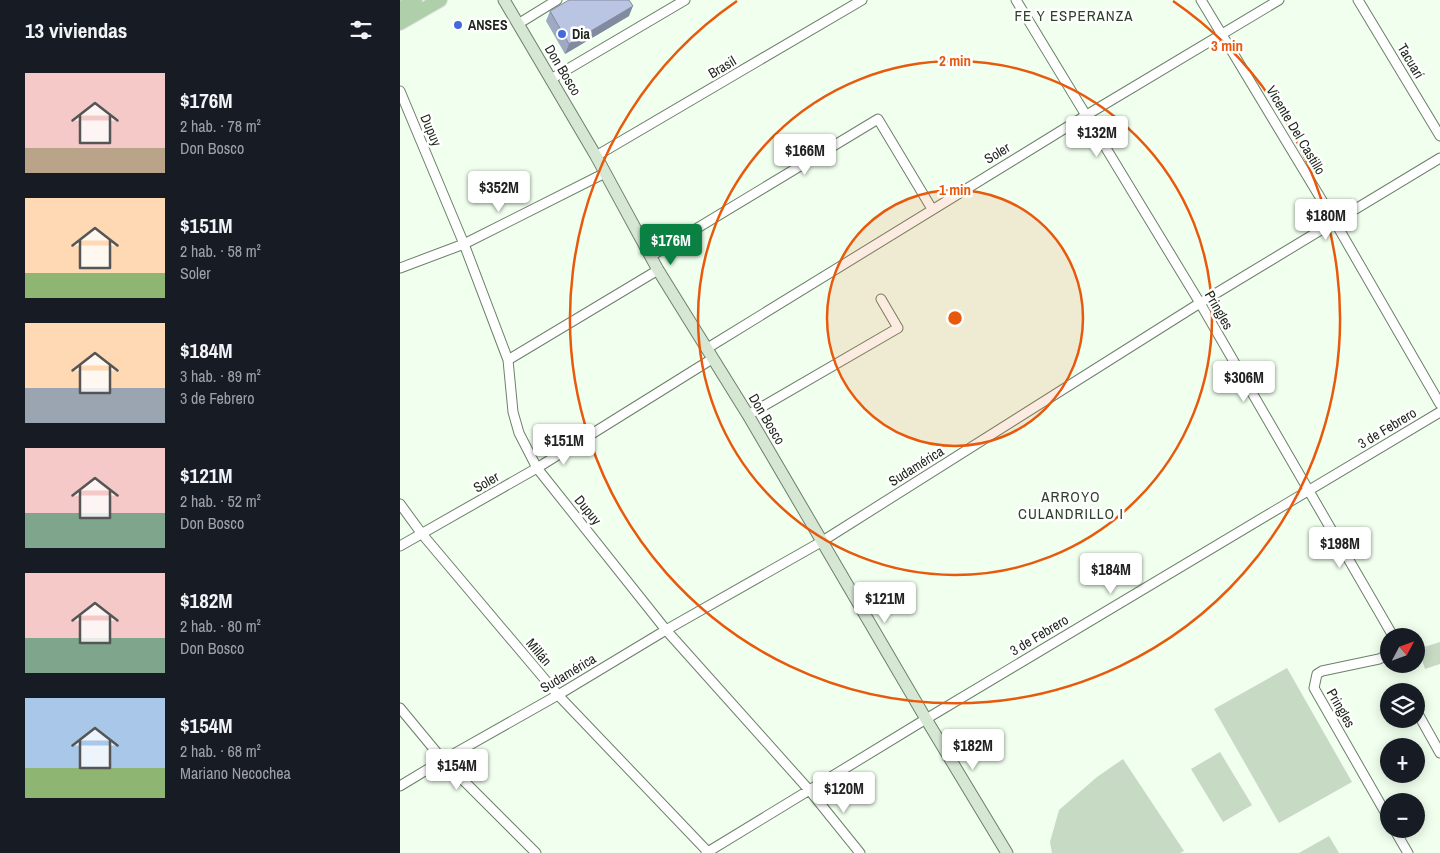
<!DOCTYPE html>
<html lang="es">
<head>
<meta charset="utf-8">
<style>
  :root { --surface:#171b24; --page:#242831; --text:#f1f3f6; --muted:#9ea1a6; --accent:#0b8043 }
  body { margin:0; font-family:"Archivo Narrow",sans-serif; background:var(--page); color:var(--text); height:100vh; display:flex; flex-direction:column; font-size:19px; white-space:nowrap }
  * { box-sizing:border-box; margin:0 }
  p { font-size:16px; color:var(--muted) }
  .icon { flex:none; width:28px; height:28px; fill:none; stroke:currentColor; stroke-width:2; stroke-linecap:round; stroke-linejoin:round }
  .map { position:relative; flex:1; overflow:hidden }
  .side { display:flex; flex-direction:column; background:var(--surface); width:400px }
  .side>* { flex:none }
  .needle { width:32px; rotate:49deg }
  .buttons { position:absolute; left:980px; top:628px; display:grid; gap:10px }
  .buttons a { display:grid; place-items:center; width:45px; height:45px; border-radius:50%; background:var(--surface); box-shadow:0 2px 12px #0003; font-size:25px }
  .price { position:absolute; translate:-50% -42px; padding:0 11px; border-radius:5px; background:#fff; color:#222; font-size:16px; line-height:32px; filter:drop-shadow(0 1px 2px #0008) }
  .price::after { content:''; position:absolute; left:50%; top:30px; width:15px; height:11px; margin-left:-8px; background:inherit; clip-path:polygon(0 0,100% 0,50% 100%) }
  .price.current { background:var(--accent); color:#fff }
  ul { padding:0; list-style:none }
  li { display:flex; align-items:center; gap:15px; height:125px; padding:0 25px }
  li span { display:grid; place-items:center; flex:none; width:140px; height:100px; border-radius:0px; color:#555 }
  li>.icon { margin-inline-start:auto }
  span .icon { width:60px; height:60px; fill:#fffc; stroke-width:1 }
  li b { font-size:21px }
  h2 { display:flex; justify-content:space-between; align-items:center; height:60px; padding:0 25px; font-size:21px }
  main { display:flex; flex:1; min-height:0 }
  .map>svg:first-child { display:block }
</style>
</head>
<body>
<main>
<section class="side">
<h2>13 viviendas<svg class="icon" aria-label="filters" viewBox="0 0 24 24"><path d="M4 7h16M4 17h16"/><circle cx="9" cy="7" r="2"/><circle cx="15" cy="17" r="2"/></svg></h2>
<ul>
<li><span style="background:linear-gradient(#f6c9c9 75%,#b9a48a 0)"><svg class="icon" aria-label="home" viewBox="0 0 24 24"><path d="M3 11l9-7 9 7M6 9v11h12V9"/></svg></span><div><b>$176M</b><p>2 hab. · 78 m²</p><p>Don Bosco</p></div></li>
<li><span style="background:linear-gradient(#ffd9b3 75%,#8fb573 0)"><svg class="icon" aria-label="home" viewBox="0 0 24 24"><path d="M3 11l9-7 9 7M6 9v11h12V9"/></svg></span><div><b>$151M</b><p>2 hab. · 58 m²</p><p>Soler</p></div></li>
<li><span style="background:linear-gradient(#ffd9b3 65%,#9aa5b1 0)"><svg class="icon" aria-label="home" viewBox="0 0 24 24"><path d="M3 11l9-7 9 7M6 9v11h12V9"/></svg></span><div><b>$184M</b><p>3 hab. · 89 m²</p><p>3 de Febrero</p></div></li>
<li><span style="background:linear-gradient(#f6c9c9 65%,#7fa58c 0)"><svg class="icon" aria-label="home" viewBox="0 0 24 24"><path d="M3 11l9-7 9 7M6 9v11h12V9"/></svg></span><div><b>$121M</b><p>2 hab. · 52 m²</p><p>Don Bosco</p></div></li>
<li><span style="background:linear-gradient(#f6c9c9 65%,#7fa58c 0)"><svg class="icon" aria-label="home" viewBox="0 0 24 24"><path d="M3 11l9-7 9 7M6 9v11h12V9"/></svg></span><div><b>$182M</b><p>2 hab. · 80 m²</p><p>Don Bosco</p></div></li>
<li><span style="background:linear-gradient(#a9c7e8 70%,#8fb573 0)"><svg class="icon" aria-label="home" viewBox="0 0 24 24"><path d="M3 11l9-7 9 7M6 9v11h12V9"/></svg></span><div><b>$154M</b><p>2 hab. · 68 m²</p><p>Mariano Necochea</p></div></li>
</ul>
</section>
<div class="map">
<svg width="1040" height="853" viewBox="0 0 1040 853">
  <rect width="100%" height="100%" fill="#f0ffee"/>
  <path fill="#c7dac4" d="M 1040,642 L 1040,664 L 1025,669 L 1018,649 Z
    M 887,668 L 952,782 L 879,823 L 814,709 Z
    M 820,752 L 852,805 L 823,822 L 791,769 Z
    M 723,759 L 784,851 L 780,853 L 652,853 L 650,842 L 659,810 L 697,777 Z
    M 929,836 L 939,853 L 899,853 Z"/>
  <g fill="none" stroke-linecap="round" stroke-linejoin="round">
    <g stroke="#6c8169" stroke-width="11">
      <path id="minor" d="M 616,0 L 800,303 L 993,636
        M 801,0 L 935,222 L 1040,404
        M 958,0 L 1040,136
        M 118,24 L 157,0
        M 151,79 L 285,0
        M 0,91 L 64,244 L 108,360 L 113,412 L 119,433 L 137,468 L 266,630 L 410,791 L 460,853
        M 196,156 L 462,0
        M 251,256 L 478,119 L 532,209
        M 0,268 L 64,244 L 205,173
        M 306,349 L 685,116 L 879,0
        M 108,360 L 258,270
        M 348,415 L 498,328 L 481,299
        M 0,504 L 22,534 L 158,695 L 309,853
        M 0,546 L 137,468 L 312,359
        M 989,654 L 979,659 L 922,671 L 917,674 L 914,688 L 989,819
        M 0,708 L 43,760 L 136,853
        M 1017,712 L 1040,753
        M 0,786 L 43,760 L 158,695 L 266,630 L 421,542 L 800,303 L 1040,158
        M 994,829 L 1008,853
        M 306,853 L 526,719 L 1040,412"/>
    </g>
    <g stroke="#6c8169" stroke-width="13">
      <path id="secondary" d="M 104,0 L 196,156 L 258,270 L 348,415 L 526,719 L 607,853"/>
    </g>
    <g stroke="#e4e5e4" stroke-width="16">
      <path id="primary" d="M 0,9 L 15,0
        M 0,23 L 40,0"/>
    </g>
    <use href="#minor" stroke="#fff" stroke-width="9"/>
    <use href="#secondary" stroke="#d6e7d4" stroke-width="11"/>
    <use href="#primary" stroke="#aecfa9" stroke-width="14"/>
  </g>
  <path fill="#9fa9c3" d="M 150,11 L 229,16 L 165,54 L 146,21 Z"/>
  <path fill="#828a9f" d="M 233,6 L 229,16 L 165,54 L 169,44 Z"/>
  <path fill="#b9c5e3" stroke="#828a9f" d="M 169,0 L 229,0 L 233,6 L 169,44 L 150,11 Z"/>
  <circle cx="555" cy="318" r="128" fill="#e8590c" fill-opacity=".12"/>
  <g fill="none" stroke="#e8590c" stroke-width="2.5">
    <circle cx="555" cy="318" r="128"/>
    <circle cx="555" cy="318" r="257"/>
    <path d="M773 1A385 385 0 1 1 337 1"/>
  </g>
  <g fill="#4469dc" stroke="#fff" stroke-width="2">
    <circle cx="58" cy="25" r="5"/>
    <circle cx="162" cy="34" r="5"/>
  </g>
  <g text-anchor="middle" stroke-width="5" stroke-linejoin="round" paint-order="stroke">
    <g font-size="14" font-weight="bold" fill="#1e261c" stroke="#fff" text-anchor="start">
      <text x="68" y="30">ANSES</text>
      <text x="172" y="39">Dia</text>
    </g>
    <g font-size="14" fill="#1e261c" stroke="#fff">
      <text transform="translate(1011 61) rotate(59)" y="5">Tacuarí</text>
      <text transform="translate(322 67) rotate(-31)" y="5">Brasil</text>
      <text transform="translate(163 70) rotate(59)" y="5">Don Bosco</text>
      <text transform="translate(31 130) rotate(67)" y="5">Dupuy</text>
      <text transform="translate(896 130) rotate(59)" y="5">Vicente Del Castillo</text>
      <text transform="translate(597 153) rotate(-31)" y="5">Soler</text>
      <text transform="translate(819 310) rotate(60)" y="5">Pringles</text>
      <text transform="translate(367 419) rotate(59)" y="5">Don Bosco</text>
      <text transform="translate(987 428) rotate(-31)" y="5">3 de Febrero</text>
      <text transform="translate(516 466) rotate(-32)" y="5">Sudamérica</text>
      <text transform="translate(86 482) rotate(-30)" y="5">Soler</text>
      <text transform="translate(188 510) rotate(51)" y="5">Dupuy</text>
      <text transform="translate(639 635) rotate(-31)" y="5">3 de Febrero</text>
      <text transform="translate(139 652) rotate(50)" y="5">Millán</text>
      <text transform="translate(168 673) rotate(-31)" y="5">Sudamérica</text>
      <text transform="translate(941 708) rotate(60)" y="5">Pringles</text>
    </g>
    <g font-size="15" letter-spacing="1" fill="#2f412c" stroke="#fff">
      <text x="674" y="21">FE Y ESPERANZA</text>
      <text x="671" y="502">ARROYO<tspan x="671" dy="17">CULANDRILLO I</tspan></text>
    </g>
  </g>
  <circle cx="555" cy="318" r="8" fill="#e8590c" stroke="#fff" stroke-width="2.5"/>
  <g font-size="15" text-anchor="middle" font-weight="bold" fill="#e8590c" stroke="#fff" stroke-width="5" stroke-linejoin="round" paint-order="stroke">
    <text x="827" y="51">3 min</text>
    <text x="555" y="66">2 min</text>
    <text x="555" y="195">1 min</text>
  </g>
</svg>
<div class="buttons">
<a><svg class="needle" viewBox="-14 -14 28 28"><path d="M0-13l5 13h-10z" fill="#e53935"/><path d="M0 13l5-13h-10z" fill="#9ea1a6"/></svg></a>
<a><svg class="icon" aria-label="layers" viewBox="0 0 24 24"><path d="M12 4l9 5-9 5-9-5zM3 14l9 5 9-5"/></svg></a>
<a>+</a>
<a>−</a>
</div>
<b class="price" style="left:697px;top:158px">$132M</b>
<b class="price" style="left:405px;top:176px">$166M</b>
<b class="price" style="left:99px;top:213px">$352M</b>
<b class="price" style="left:926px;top:241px">$180M</b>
<b class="price current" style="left:271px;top:266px">$176M</b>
<b class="price" style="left:844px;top:403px">$306M</b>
<b class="price" style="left:164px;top:466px">$151M</b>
<b class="price" style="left:940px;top:569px">$198M</b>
<b class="price" style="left:711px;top:595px">$184M</b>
<b class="price" style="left:485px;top:624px">$121M</b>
<b class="price" style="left:573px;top:771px">$182M</b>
<b class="price" style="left:57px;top:791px">$154M</b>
<b class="price" style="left:444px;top:814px">$120M</b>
</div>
</main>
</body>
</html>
